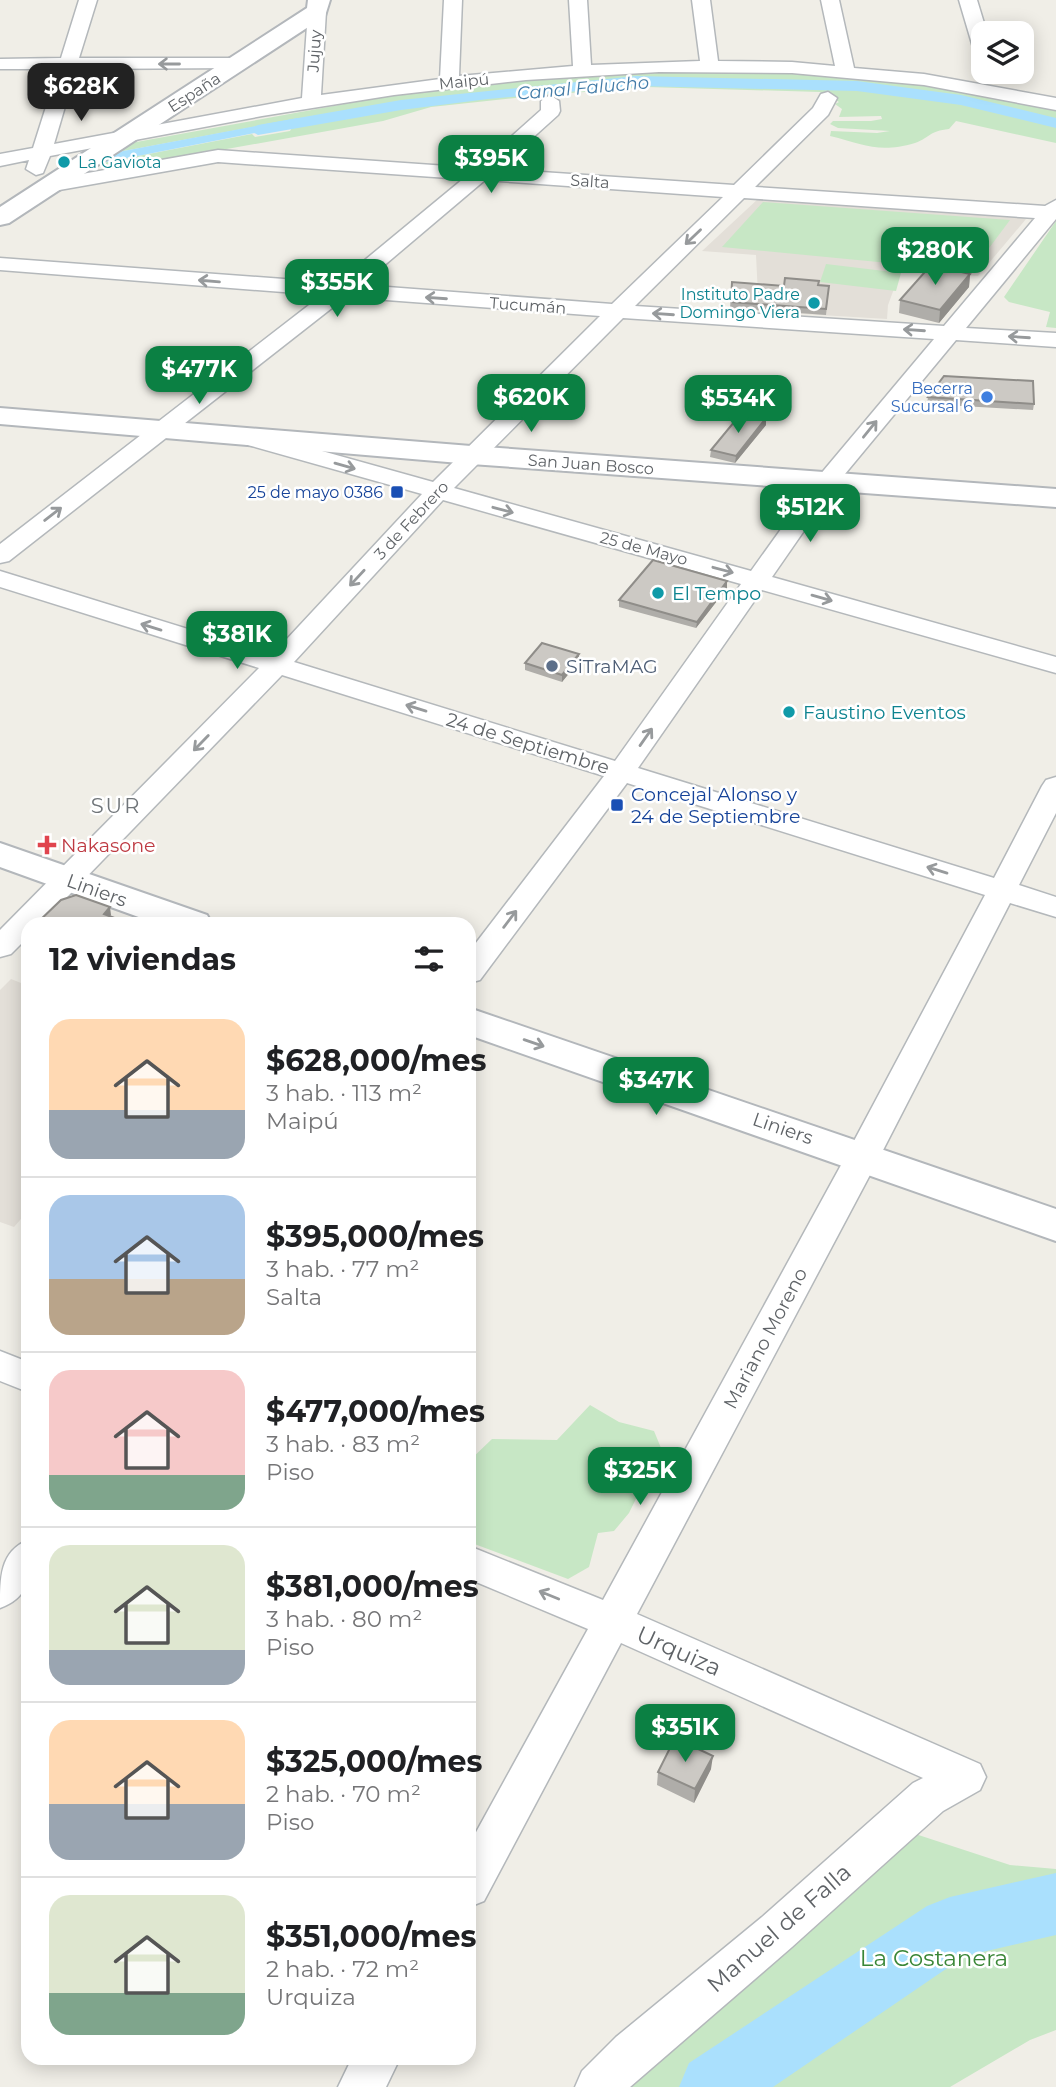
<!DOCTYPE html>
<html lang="es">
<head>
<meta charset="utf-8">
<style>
  :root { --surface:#fff; --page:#f6f6f6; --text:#202124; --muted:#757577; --line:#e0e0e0; --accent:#0b8043 }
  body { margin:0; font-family:Montserrat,sans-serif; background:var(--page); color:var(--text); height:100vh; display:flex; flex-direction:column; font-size:26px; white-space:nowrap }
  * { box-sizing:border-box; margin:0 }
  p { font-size:23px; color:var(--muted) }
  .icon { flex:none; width:38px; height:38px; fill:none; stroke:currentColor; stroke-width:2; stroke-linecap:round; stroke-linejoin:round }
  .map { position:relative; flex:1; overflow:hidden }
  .drawer { position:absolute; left:21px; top:917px; width:455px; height:1148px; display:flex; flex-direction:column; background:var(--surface); border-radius:21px; box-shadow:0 4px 18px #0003 }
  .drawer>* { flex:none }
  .tools { position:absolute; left:971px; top:21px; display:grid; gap:14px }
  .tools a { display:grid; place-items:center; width:63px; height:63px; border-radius:14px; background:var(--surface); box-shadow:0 4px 18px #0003; font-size:35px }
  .price { position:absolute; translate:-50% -60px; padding:0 16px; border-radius:14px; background:var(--accent); color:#fff; font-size:23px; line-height:46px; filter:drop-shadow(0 2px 4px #0008) }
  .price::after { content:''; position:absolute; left:50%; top:42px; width:21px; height:16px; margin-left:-10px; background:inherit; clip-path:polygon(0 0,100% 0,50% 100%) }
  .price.on { background:#222; color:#fff }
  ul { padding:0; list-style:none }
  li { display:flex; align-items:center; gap:21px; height:175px; padding:0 28px }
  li+li { border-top:2px solid var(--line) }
  li span { display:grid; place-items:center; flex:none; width:196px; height:140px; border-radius:21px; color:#555 }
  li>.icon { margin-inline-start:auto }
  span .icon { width:84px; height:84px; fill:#fffc; stroke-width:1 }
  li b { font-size:30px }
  h2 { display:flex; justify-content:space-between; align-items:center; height:84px; padding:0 28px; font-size:30px }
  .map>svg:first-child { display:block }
</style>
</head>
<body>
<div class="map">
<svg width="1056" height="2087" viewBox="0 0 1056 2087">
  <rect width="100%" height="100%" fill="#f0eee7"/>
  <path fill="#e3dfd8" d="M 759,198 L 1020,216 L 1026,219 L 978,276 L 901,270 L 888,305 L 887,319 L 755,311 L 758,295 L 756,255 L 702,251 Z
    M 28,977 L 28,1211 L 14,1227 L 0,1222 L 0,990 L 11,979 L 21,983 Z"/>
  <path fill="#c7e7c5" d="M 610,69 L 855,73 L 964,89 L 1056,110 L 1056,143 L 956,121 L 949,129 C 929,131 931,137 915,143 C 878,154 864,144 830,136 L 831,131 L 877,133 L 890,131 L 838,128 L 830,124 L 833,121 L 871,121 L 882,119 L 881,116 L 839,117 L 842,109 L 835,104 L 839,102 L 820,92 L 647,87 L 534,96 L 431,107 L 383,121 L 121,168 L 99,166 L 102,163 L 252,134 L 255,137 L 290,131 L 297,119 L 118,152 L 131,143 L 410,92 Z
    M 763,202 L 1010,220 L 972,271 L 722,247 Z
    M 1056,221 L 1056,328 L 1046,327 L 1050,312 L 1009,302 L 1004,297 Z
    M 826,264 L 901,273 L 896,291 L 820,282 Z
    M 590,1405 L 619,1422 L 654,1431 L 661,1448 L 629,1513 L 614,1531 L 598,1533 L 589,1567 L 568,1579 L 469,1542 L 469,1461 L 492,1439 L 557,1440 Z
    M 891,1826 L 1010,1865 L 1056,1869 L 1056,2030 L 1030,2040 L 950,2087 L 615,2087 L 682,2000 L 823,1920 Z"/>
  <path fill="#aae0fd" d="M 298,118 L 295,125 L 102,163 L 118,152 Z"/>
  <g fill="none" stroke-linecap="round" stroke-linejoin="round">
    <path fill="#aae0fd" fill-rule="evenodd" d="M 636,76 L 857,81 L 961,95 L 1056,118 L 1056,128 L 961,105 L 857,91 L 636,86 L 488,99 L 401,110 L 258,135 L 249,130 L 258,125 L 401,100 Z"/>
    <path fill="#aae0fd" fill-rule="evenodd" d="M 1056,1873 L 1056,1935 L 965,1956 L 773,2087 L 679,2087 L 689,2063 L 927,1906 L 950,1897 Z"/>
    <g stroke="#b4b8bb" stroke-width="3">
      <path id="street" d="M 79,0 L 97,0 L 79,58 L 237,58 L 246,63 L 237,68 L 76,69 L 54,144 L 302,98 L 308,11 L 317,6 L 326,11 L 321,95 L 440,79 L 444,0 L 462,0 L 459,76 L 573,66 L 569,0 L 587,0 L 591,65 L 700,61 L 692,0 L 710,0 L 718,61 L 792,62 L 835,66 L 821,0 L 839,0 L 854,68 L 924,74 L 1056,98 L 1056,110 L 924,85 L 792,73 L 659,72 L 526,80 L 394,95 L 262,116 L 50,156 L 43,173 L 36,175 L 26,169 L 29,160 L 0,166 L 0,154 L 33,148 L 58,69 L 0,69 L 0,59 L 61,58 Z
        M 959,0 L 977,0 L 987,33 L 984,33 L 984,59 L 975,54 Z
        M 828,92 L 837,98 L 828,115 L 755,187 L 1045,206 L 1056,200 L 1056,219 L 966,328 L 1056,333 L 1056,347 L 956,340 L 835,486 L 772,577 L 1056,657 L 1056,673 L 762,590 L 638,768 L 994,878 L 1042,786 L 1046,780 L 1056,777 L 1056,813 L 1019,885 L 1056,897 L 1056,917 L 1010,903 L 880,1156 L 637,1614 L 980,1764 L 986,1777 L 980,1790 L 943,1811 L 792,1947 L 630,2087 L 575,2087 L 582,2071 L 616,2037 L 762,1917 L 913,1783 L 923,1778 L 621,1643 L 484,1901 L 469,1907 L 469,1845 L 588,1629 L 469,1579 L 469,1546 L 603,1600 L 846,1156 L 985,895 L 627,783 L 480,980 L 469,983 L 469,952 L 604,776 L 282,675 L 41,924 L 28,924 L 28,937 L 11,954 L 0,957 L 0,930 L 259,668 L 0,587 L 0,571 L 272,655 L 422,494 L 234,441 L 230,436 L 234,431 L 250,431 L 433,482 L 600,316 L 346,297 L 9,561 L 0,563 L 0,544 L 322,295 L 0,270 L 0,258 L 337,283 L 463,179 L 218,162 L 48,192 L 41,190 L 38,186 L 41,182 L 48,180 L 218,150 L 476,168 L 541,110 L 541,101 L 550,95 L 559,101 L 560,111 L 558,115 L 498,169 L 734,185 L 813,108 L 821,94 ZM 485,180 L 723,197 L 612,304 L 361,285 ZM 744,198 L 1035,218 L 944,326 L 635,306 ZM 623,318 L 934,339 L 819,476 L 751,571 L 454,488 ZM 443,500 L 741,584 L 615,761 L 294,662 Z
        M 0,1351 L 28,1362 L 28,1392 L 0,1381 Z
        M 28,1540 C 28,1571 35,1595 0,1608 C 0,1577 0,1552 28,1540 Z
        M 352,2058 L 400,2058 L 386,2087 L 338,2087 Z"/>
    </g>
    <g stroke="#b3b7bb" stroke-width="4">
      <path id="secondary" d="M 308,0 L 330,0 L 325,16 L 9,223 L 0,225 L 0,207 L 307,8 Z
        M 0,408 L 471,446 L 1056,489 L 1056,507 L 471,464 L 0,424 Z
        M 0,843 L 207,915 L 212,924 L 158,924 L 0,867 Z
        M 469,1008 L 1056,1209 L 1056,1241 L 469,1035 Z"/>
    </g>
    <use href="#street" fill="#fff" fill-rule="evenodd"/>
    <use href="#secondary" fill="#fff" fill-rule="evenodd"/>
  </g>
  <path fill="#afada9" d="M 970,274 L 969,287 L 939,323 L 899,313 L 900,300 Z
    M 732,282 L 784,286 L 829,286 L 826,315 L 730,308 Z
    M 928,397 L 1034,404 L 1033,410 L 927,404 Z
    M 766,418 L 766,425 L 735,463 L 710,457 L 711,450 Z
    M 727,588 L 696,628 L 619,607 L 619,600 Z
    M 579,654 L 579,661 L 562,682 L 525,670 L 525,663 Z
    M 28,932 L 28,946 L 24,945 L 23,938 Z
    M 711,1769 L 694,1803 L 657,1785 L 658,1772 Z"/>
  <path fill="#8f8d89" d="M 970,274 L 969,287 L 939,323 L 940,310 Z
    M 766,418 L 766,425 L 735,463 L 736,456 Z
    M 727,581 L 727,588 L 696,628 L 697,622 Z
    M 579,654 L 579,661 L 562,682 L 562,675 Z
    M 110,907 L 111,915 L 105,922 L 104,914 Z
    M 713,1756 L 711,1769 L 694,1803 L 695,1789 Z"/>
  <path fill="#ccc9c4" stroke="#8f8d89" stroke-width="2" d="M 931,265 L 970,274 L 940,310 L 900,300 Z
    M 785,278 L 819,281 L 818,285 L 829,286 L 826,309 L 731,302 L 732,282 L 784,286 Z
    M 944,376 L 1033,381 L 1034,404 L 928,397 Z
    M 739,416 L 766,418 L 736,456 L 711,450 Z
    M 653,560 L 727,581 L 697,622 L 619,600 Z
    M 542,643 L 579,654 L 562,675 L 525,663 Z
    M 76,895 L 110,907 L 104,914 L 130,924 L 36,924 L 61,900 Z
    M 28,932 L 28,940 L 23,938 Z
    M 675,1738 L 713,1756 L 695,1789 L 658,1772 Z"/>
  <defs><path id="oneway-shaft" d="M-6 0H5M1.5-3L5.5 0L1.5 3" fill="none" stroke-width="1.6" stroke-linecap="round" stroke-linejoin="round" transform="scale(1.75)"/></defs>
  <g stroke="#979a9c">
    <use href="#oneway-shaft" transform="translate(169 64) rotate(180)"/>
    <use href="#oneway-shaft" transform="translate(693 237) rotate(136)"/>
    <use href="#oneway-shaft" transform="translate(209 281) rotate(-175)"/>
    <use href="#oneway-shaft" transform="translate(436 298) rotate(-176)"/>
    <use href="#oneway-shaft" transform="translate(663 314) rotate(-176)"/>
    <use href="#oneway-shaft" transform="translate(914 330) rotate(-176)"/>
    <use href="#oneway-shaft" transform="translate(1019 337) rotate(-176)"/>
    <use href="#oneway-shaft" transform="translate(870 429) rotate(-51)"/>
    <use href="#oneway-shaft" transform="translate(345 466) rotate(16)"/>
    <use href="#oneway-shaft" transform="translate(503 510) rotate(15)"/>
    <use href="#oneway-shaft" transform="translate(53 514) rotate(-38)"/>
    <use href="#oneway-shaft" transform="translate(723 570) rotate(15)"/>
    <use href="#oneway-shaft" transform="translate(357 578) rotate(133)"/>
    <use href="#oneway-shaft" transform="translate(822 598) rotate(16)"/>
    <use href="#oneway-shaft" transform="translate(151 627) rotate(-163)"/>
    <use href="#oneway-shaft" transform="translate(416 708) rotate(-163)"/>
    <use href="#oneway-shaft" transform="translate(646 737) rotate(-55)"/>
    <use href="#oneway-shaft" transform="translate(201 743) rotate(134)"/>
    <use href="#oneway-shaft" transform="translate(937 870) rotate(-163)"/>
    <use href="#oneway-shaft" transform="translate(510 919) rotate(-53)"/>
    <use href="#oneway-shaft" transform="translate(534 1043) rotate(19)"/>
    <use href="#oneway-shaft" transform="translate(549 1595) rotate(-158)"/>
  </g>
  <g fill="#0f9aa8" stroke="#fff" stroke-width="2.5">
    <circle cx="64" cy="162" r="7"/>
    <circle cx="814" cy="303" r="7"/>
    <circle cx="658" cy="593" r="7"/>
    <circle cx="789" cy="712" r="7"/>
  </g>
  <circle fill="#3f7fe0" stroke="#fff" stroke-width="2.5" cx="987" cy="397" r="7"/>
  <g fill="#1a4fb4" stroke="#fff" stroke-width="2.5">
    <rect x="390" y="485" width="14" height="14" rx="3.5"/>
    <rect x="610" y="798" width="14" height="14" rx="3.5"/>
  </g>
  <circle fill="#5c6f8a" stroke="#fff" stroke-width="2.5" cx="552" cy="666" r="7"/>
  <path fill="#e0444e" stroke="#fff" stroke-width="2.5" d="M43.5 834.5h7v7h7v7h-7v7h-7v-7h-7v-7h7z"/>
  <g text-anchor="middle" stroke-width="5" stroke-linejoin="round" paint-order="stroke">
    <g font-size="16" fill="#5f6367" stroke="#fff">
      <text transform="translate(314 51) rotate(-86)" y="6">Jujuy</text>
      <text transform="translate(464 81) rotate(-6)" y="6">Maipú</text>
      <text transform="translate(194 92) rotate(-33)" y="6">España</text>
      <text transform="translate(590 181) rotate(4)" y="6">Salta</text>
      <text transform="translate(528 305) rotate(4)" y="6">Tucumán</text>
      <text transform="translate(591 464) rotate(4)" y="6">San Juan Bosco</text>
      <text transform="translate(411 520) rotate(-47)" y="6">3 de Febrero</text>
      <text transform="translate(644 548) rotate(15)" y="6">25 de Mayo</text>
    </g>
    <g font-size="16" fill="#0d838f" stroke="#fff" text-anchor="start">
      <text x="78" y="168">La Gaviota</text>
      <text x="800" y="300" text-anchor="end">Instituto Padre<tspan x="800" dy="18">Domingo Viera</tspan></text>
    </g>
    <g font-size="16" fill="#366cbe" stroke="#fff" text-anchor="end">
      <text x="973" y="394">Becerra<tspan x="973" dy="18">Sucursal 6</tspan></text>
    </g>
    <g font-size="16" fill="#164399" stroke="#fff" text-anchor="end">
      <text x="383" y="498">25 de mayo 0386</text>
    </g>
    <g font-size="18" font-style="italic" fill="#427ba7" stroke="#fff">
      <text transform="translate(583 88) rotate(-5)" y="6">Canal Falucho</text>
    </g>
    <g font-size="19" fill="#0d838f" stroke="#fff" text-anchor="start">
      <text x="672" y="600">El Tempo</text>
      <text x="803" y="719">Faustino Eventos</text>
    </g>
    <g font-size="19" fill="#4e5e75" stroke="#fff" text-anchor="start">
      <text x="566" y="673">SiTraMAG</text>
    </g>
    <g font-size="19" fill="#5f6367" stroke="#fff">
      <text transform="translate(528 743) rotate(17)" y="7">24 de Septiembre</text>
      <text transform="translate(97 890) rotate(20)" y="7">Liniers</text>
      <text transform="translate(783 1128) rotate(19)" y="7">Liniers</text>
      <text transform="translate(765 1338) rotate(-62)" y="7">Mariano Moreno</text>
    </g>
    <g font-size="19" fill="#164399" stroke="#fff" text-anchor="start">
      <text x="631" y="801">Concejal Alonso y<tspan x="631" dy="22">24 de Septiembre</tspan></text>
    </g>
    <g font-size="19" fill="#be3a42" stroke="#fff" text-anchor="start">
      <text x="61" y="852">Nakasone</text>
    </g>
    <g font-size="21" letter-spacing="2" fill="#707579" stroke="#fff">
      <text x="116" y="813">SUR</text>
    </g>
    <g font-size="23" fill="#5f6367" stroke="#fff">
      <text transform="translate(679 1651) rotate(24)" y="8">Urquiza</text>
      <text transform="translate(779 1928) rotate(-41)" y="8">Manuel de Falla</text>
    </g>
    <g font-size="23" fill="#3a8637" stroke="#fff">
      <text x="934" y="1966">La Costanera</text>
    </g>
  </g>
</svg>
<div class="tools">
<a><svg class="icon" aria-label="layers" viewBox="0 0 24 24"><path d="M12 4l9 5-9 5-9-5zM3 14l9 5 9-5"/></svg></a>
</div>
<b class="price on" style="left:81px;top:123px">$628K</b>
<b class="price" style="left:491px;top:195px">$395K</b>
<b class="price" style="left:935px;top:287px">$280K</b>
<b class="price" style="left:337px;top:319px">$355K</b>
<b class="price" style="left:199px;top:406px">$477K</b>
<b class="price" style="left:531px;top:434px">$620K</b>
<b class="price" style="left:738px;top:435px">$534K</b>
<b class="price" style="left:810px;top:544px">$512K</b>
<b class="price" style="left:237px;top:671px">$381K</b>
<b class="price" style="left:656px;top:1117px">$347K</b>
<b class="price" style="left:640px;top:1507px">$325K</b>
<b class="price" style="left:685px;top:1764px">$351K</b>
<section class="drawer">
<h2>12 viviendas<svg class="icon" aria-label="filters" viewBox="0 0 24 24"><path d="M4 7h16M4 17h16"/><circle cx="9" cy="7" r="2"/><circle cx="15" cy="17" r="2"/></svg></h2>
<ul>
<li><span style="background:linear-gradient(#ffd9b3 65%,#9aa5b1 0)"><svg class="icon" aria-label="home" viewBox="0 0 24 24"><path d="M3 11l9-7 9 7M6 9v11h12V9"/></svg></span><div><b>$628,000/mes</b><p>3 hab. · 113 m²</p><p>Maipú</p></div></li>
<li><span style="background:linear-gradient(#a9c7e8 60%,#b9a48a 0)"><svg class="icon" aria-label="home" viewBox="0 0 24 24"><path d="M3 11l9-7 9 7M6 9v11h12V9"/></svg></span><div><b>$395,000/mes</b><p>3 hab. · 77 m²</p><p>Salta</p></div></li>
<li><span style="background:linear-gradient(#f6c9c9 75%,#7fa58c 0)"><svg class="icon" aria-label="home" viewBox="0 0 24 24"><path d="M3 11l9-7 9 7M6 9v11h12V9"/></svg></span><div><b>$477,000/mes</b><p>3 hab. · 83 m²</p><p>Piso</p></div></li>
<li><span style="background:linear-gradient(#dfe7d0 75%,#9aa5b1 0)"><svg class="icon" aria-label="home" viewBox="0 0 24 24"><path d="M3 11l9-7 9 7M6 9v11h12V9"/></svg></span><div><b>$381,000/mes</b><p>3 hab. · 80 m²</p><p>Piso</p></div></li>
<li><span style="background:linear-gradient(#ffd9b3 60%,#9aa5b1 0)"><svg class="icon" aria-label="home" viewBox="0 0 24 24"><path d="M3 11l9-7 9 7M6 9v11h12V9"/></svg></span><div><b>$325,000/mes</b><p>2 hab. · 70 m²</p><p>Piso</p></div></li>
<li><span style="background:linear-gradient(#dfe7d0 70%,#7fa58c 0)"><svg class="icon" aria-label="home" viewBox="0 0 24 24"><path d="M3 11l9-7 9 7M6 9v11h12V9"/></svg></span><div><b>$351,000/mes</b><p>2 hab. · 72 m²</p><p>Urquiza</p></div></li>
</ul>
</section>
</div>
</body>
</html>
